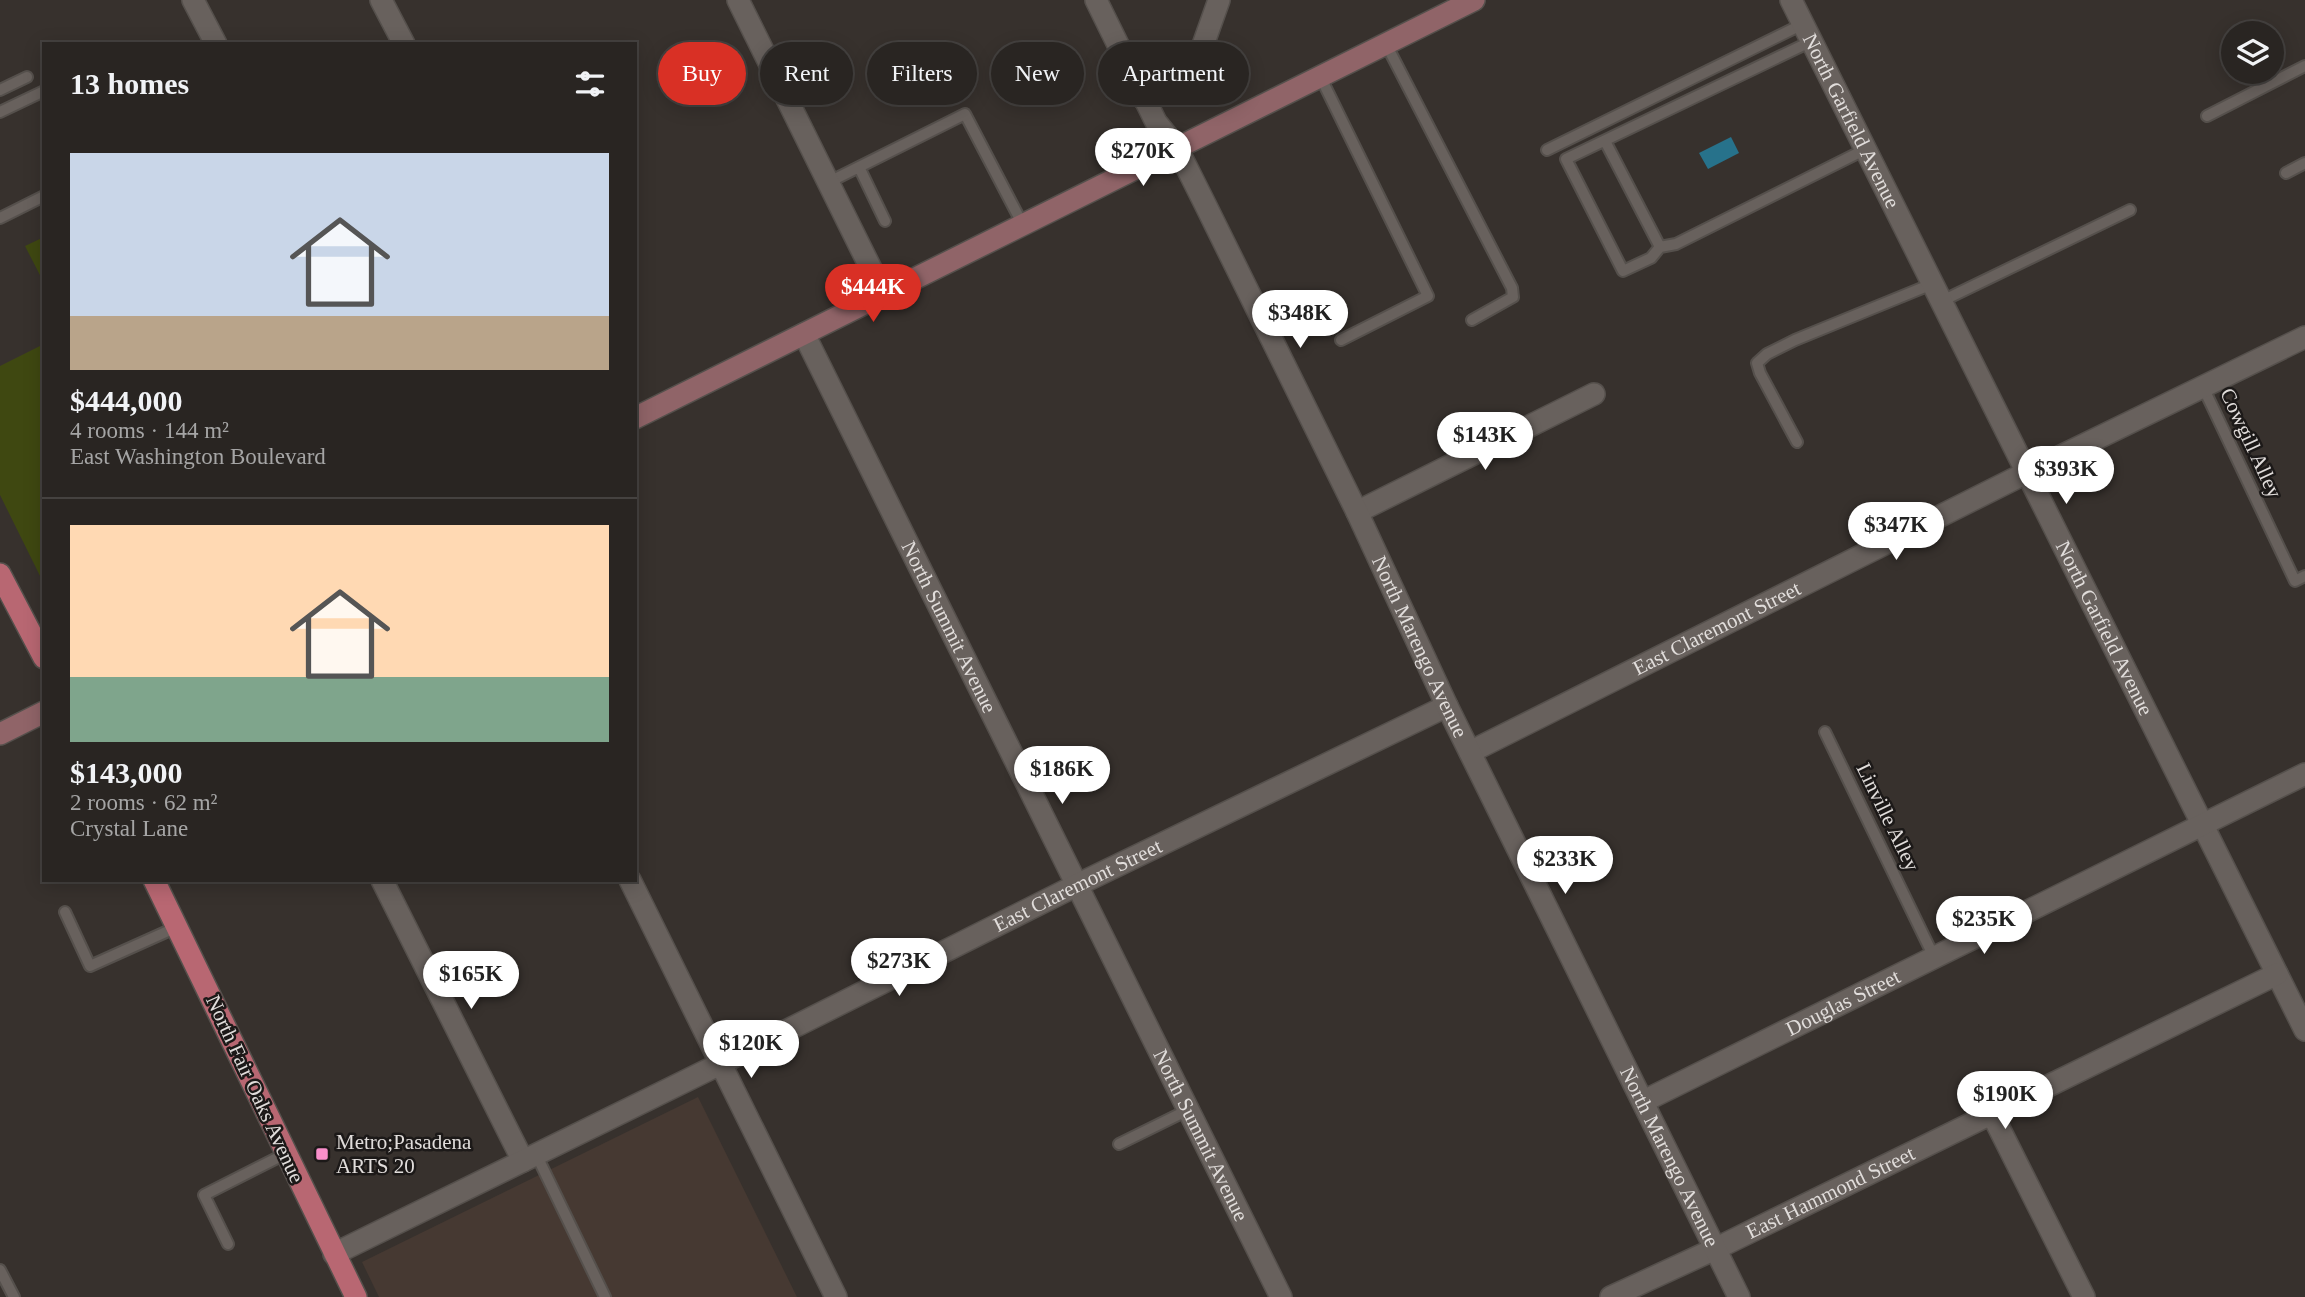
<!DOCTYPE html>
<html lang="en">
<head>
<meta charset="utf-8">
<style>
  :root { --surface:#292522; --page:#312d2a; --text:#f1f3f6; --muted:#a5a5a5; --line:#454240; --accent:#d93025 }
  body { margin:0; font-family:Georgia,serif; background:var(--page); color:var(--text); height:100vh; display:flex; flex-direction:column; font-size:26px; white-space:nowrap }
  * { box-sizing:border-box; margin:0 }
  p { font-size:23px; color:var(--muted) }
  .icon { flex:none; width:38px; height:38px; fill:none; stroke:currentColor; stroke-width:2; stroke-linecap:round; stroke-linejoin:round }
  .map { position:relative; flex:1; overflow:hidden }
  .drawer { position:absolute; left:42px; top:42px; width:595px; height:840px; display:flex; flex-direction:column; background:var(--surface); border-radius:0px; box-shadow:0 4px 18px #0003,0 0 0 2px var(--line) }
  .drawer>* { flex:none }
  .top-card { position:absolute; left:658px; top:42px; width:665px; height:63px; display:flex; gap:14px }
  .fabs { position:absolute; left:2221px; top:21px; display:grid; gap:14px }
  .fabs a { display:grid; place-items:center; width:63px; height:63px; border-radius:50%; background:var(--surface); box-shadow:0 4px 18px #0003,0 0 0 2px var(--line); font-size:35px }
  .price { position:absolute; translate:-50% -60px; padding:0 16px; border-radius:24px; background:#fff; color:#222; font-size:23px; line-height:46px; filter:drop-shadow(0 2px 4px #0008) }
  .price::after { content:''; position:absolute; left:50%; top:42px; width:21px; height:16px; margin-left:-10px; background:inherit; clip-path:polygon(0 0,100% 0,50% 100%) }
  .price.on { background:var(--accent); color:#fff }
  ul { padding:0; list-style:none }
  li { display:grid; align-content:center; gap:14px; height:371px; padding:0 28px }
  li+li { border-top:2px solid var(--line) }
  li span { display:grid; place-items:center; height:217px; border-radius:0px; color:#555 }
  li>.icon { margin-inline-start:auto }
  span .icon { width:126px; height:126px; fill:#fffc; stroke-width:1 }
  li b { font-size:30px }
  h2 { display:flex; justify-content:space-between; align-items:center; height:84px; padding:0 28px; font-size:30px }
  .tag { padding:0 24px; border-radius:32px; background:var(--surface); box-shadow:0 4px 18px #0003,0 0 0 2px var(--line); font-size:24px; line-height:63px }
  .tag.on { background:var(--accent); color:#fff }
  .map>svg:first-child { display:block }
</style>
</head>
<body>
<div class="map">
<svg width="2305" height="1297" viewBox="0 0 2305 1297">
  <rect width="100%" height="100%" fill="#37312d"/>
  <path fill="#463932" d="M 698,1097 L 797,1297 L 379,1297 L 362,1262 Z"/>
  <path fill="#3f4811" d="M 44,237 L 44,283 L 25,246 Z
    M 44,344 L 44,584 L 0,495 L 0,366 Z"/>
  <path fill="#27728b" d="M 1731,137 L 1739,153 L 1708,169 L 1699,153 Z"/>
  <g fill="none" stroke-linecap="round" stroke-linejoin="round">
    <g stroke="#55504c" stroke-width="14">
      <path id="service" d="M 1812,41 L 1566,159 L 1623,271 L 1651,258 L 1660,247 L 1676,244 L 1866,149
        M 1386,44 L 1512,288 L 1513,297 L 1472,320
        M 1320,76 L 1428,296 L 1341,340
        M 0,90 L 27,77
        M 0,112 L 44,91
        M 2207,116 L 2305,66
        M 1605,141 L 1660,247
        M 1547,150 L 1803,24
        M 859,167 L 885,221
        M 2286,173 L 2305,163
        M 829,182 L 965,114 L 1023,225
        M 0,218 L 44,196
        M 1942,301 L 2130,210
        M 2203,387 L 2295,581 L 2305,576
        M 1797,442 L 1760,373 L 1757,363 L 1767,354 L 1795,340 L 1932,284
        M 1825,732 L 1934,957
        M 65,912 L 90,966 L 177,927
        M 1119,1144 L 1190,1109
        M 536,1154 L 605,1297
        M 228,1244 L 204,1195 L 285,1154
        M 0,1270 L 14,1297"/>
    </g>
    <g stroke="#55504c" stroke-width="24">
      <g id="minor">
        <path d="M 381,0 L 404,44"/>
        <path d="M 738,0 L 884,295"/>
        <path id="s1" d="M 1791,0 L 2305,1030"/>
        <path d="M 1144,99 L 1169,84 L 1197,62 L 1219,0"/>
        <path id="s2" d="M 804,334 L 1281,1297"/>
        <path d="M 1357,512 L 1594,394"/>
        <path id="s3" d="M 1470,752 L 2026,473 L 2305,337"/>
        <path d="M 382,880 L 523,1161"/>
        <path id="s4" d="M 1644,1101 L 2305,774"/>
        <path d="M 1992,1114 L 2084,1297"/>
        <path id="s5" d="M 334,1254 L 720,1064 L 1077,885 L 1447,706"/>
        <path id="s6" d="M 1611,1297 L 1715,1249 L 2277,974"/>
      </g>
    </g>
    <g stroke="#55504c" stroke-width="24">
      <g id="tertiary">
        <path d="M 193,0 L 216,44"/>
        <path id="s7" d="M 1096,0 L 1156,122 L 1177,148 L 1206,206 L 1357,512 L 1447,706 L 1739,1297"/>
        <path d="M 630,880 L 836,1297"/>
      </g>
    </g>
    <g stroke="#55504c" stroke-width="24">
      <path id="secondary" d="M 635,418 L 1474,0
        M 0,734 L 44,712"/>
    </g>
    <g stroke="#55504c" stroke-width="24">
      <path id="primary" d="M 0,574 L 44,658
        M 154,880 L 356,1297"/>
    </g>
    <use href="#service" stroke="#68615d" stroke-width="10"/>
    <use href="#minor" stroke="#68615d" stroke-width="21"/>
    <use href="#tertiary" stroke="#68615d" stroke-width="21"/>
    <use href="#secondary" stroke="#906468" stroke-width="21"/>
    <use href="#primary" stroke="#b86772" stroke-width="21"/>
  </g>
  <rect fill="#f98fca" stroke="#1c1918" stroke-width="2.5" x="315" y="1147" width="14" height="14" rx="3.5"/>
  <g text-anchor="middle" stroke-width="5" stroke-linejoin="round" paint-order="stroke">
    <g font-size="21" fill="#e1dddb" stroke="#1c1918">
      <text dy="7" stroke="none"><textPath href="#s1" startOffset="135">North Garfield Avenue</textPath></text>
      <text transform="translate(2251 443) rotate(65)" y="7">Cowgill Alley</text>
      <text dy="7" stroke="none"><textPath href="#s2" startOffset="327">North Summit Avenue</textPath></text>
      <text dy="7" stroke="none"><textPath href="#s3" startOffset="276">East Claremont Street</textPath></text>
      <text dy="7" stroke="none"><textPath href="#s1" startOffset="702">North Garfield Avenue</textPath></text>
      <text dy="7" stroke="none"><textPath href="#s7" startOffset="724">North Marengo Avenue</textPath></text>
      <text transform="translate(1888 817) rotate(64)" y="7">Linville Alley</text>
      <text dy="7" stroke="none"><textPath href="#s5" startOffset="830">East Claremont Street</textPath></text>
      <text dy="7" stroke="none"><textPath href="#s4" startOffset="222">Douglas Street</textPath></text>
      <text transform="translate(255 1089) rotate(65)" y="7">North Fair Oaks Avenue</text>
      <text dy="7" stroke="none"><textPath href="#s2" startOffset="894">North Summit Avenue</textPath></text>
      <text dy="7" stroke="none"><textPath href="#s7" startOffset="1292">North Marengo Avenue</textPath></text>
      <text dy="7" stroke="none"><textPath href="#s6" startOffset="243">East Hammond Street</textPath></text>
    </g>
    <g font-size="21" fill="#e1dddb" stroke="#1c1918" text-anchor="start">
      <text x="336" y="1149">Metro;Pasadena<tspan x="336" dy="24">ARTS 20</tspan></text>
    </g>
  </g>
</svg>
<div class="fabs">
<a><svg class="icon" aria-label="layers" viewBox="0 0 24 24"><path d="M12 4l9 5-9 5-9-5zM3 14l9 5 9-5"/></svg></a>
</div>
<b class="price" style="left:1143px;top:188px">$270K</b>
<b class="price on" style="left:873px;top:324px">$444K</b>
<b class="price" style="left:1300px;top:350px">$348K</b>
<b class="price" style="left:1485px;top:472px">$143K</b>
<b class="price" style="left:2066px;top:506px">$393K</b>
<b class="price" style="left:1896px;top:562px">$347K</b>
<b class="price" style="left:1062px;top:806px">$186K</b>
<b class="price" style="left:1565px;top:896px">$233K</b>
<b class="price" style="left:1984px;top:956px">$235K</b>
<b class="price" style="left:899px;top:998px">$273K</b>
<b class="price" style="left:471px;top:1011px">$165K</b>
<b class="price" style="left:751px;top:1080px">$120K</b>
<b class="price" style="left:2005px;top:1131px">$190K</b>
<div class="top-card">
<a class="tag on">Buy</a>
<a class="tag">Rent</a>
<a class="tag">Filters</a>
<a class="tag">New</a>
<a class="tag">Apartment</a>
</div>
<section class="drawer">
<h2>13 homes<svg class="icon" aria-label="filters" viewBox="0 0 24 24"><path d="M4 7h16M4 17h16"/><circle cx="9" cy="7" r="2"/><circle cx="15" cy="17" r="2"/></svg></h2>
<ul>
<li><span style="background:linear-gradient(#c9d6e8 75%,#b9a48a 0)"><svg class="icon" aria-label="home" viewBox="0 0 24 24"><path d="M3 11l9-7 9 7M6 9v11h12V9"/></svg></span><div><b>$444,000</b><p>4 rooms · 144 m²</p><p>East Washington Boulevard</p></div></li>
<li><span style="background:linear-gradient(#ffd9b3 70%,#7fa58c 0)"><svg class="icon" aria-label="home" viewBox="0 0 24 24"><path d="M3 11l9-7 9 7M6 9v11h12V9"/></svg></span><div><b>$143,000</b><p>2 rooms · 62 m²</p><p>Crystal Lane</p></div></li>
</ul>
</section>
</div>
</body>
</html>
